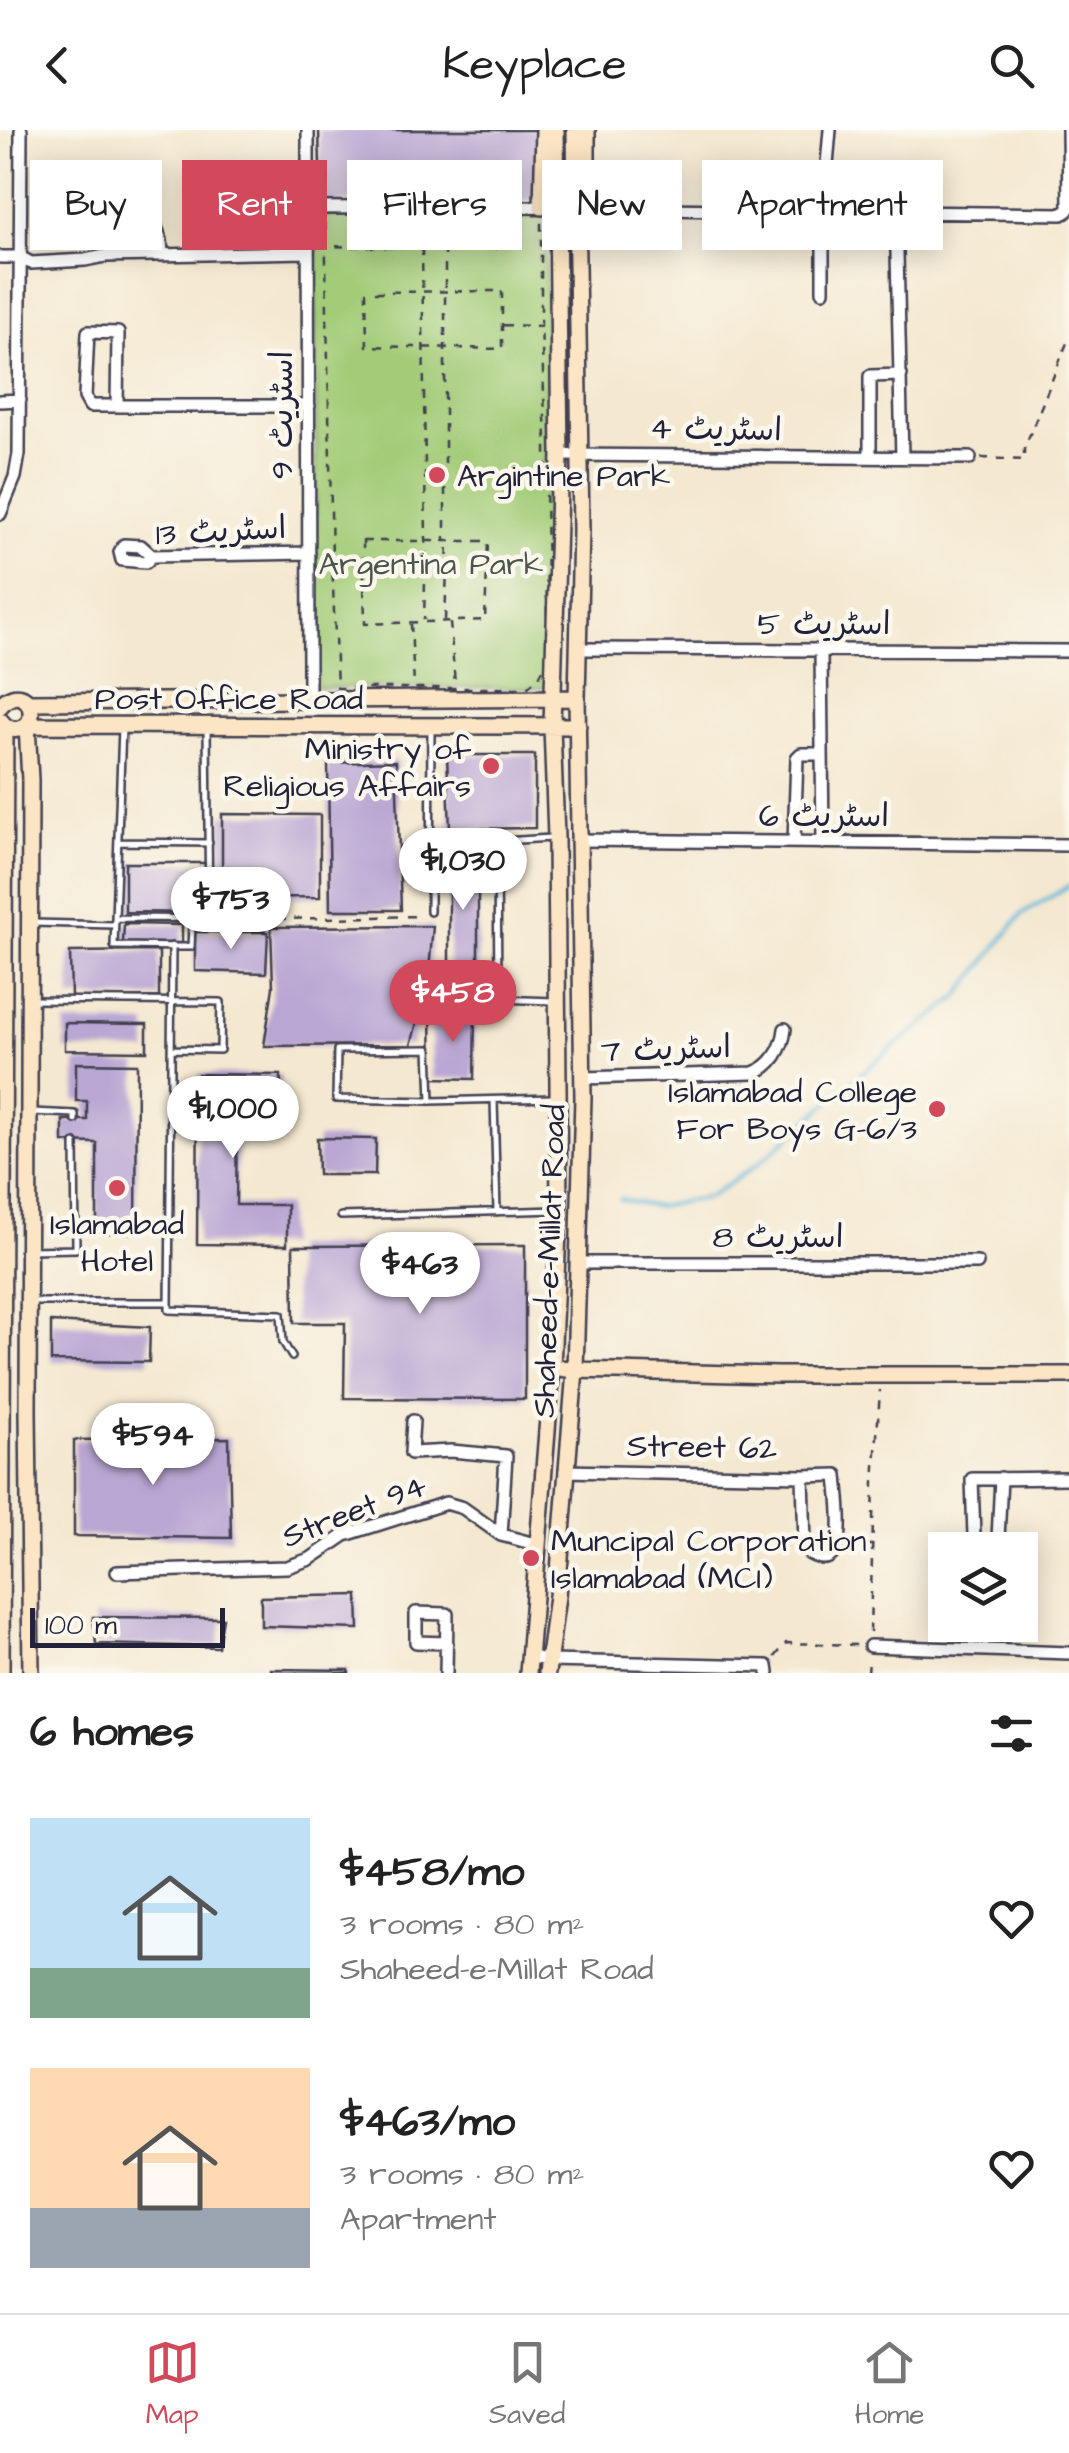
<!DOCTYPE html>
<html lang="en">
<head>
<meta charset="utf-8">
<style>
  :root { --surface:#fff; --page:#f6f6f6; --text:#222; --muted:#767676; --line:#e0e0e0; --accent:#d1495b }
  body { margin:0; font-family:"Architects Daughter","Playpen Sans Arabic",sans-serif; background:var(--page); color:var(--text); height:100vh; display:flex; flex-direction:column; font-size:38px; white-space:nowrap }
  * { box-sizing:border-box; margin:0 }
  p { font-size:32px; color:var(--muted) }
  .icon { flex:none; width:55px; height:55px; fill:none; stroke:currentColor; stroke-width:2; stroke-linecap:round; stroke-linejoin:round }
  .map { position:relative; height:1543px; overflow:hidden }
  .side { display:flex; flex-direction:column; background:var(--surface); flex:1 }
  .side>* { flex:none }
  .guide { position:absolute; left:30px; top:30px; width:1010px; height:90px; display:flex; gap:20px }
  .fabs { position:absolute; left:928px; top:1402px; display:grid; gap:20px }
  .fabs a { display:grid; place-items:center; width:110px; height:110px; border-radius:0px; background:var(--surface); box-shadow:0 5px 25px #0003; font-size:50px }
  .scale { position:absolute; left:30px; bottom:25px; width:195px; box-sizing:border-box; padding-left:10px; border:5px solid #22223b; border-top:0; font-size:28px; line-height:35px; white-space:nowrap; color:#22223b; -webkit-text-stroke:8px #fbf7ec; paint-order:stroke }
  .price { position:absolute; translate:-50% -85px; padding:0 22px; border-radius:35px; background:#fff; color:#222; font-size:32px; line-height:65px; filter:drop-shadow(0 2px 5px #0008) }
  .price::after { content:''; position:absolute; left:50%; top:60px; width:30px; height:22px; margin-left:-15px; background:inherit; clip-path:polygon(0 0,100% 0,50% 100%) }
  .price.active { background:var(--accent); color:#fff }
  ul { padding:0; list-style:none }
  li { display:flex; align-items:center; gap:30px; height:250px; padding:0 30px }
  li span { display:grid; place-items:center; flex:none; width:280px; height:200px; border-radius:0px; color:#555 }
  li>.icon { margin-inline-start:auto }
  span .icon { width:120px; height:120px; fill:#fffc; stroke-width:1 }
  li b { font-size:42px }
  h2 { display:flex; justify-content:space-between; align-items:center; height:120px; padding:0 30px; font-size:42px }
  .pill { padding:0 35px; border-radius:0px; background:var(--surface); box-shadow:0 5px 25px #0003; font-size:35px; line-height:90px }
  .pill.active { background:var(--accent); color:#fff }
  header { display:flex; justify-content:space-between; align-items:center; height:130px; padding:0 30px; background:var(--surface); font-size:45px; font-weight:600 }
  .menu { display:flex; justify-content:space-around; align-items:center; height:140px; border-top:2px solid var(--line); background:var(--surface); font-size:28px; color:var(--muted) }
  .menu a { display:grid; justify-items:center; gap:5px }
  .menu .active { color:var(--accent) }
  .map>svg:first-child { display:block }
</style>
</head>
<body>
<header><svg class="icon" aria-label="back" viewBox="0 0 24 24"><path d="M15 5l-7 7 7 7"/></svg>Keyplace<svg class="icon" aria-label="search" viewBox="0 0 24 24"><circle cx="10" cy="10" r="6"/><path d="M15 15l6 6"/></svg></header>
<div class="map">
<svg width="1069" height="1543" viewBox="0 0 1069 1543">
  <rect width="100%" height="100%" fill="#fbf7ec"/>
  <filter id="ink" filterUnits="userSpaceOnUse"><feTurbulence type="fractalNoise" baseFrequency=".01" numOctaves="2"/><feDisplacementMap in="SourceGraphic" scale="20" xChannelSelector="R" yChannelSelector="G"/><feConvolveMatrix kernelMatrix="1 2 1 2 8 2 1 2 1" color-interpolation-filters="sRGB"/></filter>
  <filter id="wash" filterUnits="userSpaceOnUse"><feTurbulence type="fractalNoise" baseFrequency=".0048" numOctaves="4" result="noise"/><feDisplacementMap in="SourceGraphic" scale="40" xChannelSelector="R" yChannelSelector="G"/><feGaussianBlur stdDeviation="2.25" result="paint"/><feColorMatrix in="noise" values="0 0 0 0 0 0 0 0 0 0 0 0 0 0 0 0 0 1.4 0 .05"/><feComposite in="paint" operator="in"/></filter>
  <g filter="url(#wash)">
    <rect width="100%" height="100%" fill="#f4e8d0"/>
    <path fill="#a3cc78" stroke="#62775a" stroke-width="2.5" d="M 315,85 L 546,85 L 547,558 L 316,558 Z"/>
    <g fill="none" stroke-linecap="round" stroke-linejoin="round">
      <path stroke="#5ab5d8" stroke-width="4" d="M 620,1069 L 657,1077 L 709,1067 L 758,1034 L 877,930 L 958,867 L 1022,784 L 1069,756"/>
    </g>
    <g id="blocks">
      <path fill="#b9a6d3" d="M 319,0 L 537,0 L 537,70 L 321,73 Z
        M 447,625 L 535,625 L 535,698 L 450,699 Z
        M 396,631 L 401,780 L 330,780 L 328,633 Z
        M 222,684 L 320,685 L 320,767 L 222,768 Z
        M 449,708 L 478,708 L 478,857 L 449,858 Z
        M 125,733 L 206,733 L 207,783 L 125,782 Z
        M 124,794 L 182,795 L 182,813 L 123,813 Z
        M 433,796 L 428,851 L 411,915 L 264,916 L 273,857 L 271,797 Z
        M 195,802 L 268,802 L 266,843 L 195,841 Z
        M 159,821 L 159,867 L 71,868 L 70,822 Z
        M 475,881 L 474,949 L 432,948 L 431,882 Z
        M 65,893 L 147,894 L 147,921 L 65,920 Z
        M 76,933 L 137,934 L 136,1103 L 97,1103 L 97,1013 L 63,1012 L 63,990 L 87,990 L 87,971 L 76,971 Z
        M 198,944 L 281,945 L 280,988 L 237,988 L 236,1075 L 287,1075 L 287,1115 L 197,1114 Z
        M 317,1008 L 376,1009 L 375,1045 L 318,1045 Z
        M 525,1115 L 525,1269 L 344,1268 L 345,1193 L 294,1193 L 293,1116 Z
        M 51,1192 L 150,1197 L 149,1232 L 51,1231 Z
        M 229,1308 L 231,1408 L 74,1406 L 74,1310 Z
        M 358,1465 L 359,1499 L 261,1496 L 261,1467 Z
        M 93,1487 L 223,1488 L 218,1517 L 96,1514 Z
        M 271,1539 L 349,1540 L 349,1543 L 271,1543 Z"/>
    </g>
  </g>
  <g filter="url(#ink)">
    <use href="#blocks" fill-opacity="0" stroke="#424051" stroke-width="2.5"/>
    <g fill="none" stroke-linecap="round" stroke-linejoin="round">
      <g stroke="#424051" stroke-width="10">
        <path id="lane" d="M 122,597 L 114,816 L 191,817 L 192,797 L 262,797
          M 207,599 L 209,788
          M 551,708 L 503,711 L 497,718 L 498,869 L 553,871
          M 118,712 L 209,713
          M 430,782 L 431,599
          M 115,788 L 267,789
          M 33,793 L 114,795
          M 172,816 L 169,1180 L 281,1184 L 283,1212 L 292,1227
          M 32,870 L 221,872 L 220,920 L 172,919
          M 494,970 L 497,1082
          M 431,971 L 429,919 L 337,920 L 336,969 L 431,971 L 554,968
          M 32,982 L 75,984 L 75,990
          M 341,1086 L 558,1080
          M 30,1120 L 76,1119 L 75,1013
          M 32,1172 L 169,1172"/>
      </g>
      <g stroke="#424051" stroke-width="16">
        <path id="street" d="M 308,0 L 309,570
          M 308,78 L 549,77
          M 579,78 L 1062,84 L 1066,82 L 1069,78 L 1068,0
          M 896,82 L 902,327
          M 111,126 L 111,99 L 123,89 L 153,90 L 161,110 L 162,124
          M 0,127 L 20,127 L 31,133 L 85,130 L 105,126 L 308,122
          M 823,161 L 823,80 L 830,0
          M 0,271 L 20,270
          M 117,276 L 118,203 L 88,202 L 85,267 L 90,276 L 309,276
          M 560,325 L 970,328
          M 870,327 L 870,246 L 901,245
          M 0,384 L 15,347 L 19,324 L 21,0
          M 152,426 L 141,416 L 124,415 L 120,422 L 122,430 L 146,432 L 152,426 L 309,423
          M 579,519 L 1069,521
          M 821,520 L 823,713
          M 579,710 L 1069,715
          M 794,712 L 797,628 L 801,624 L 822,624
          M 583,948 L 753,943 C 772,937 783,918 785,899
          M 578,1133 L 977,1133
          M 413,1291 L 411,1323 L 451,1321 L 506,1326 L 501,1405
          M 565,1341 L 803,1346 L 837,1345 C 838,1366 853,1447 810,1424 L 805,1415 L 803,1346
          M 1001,1348 L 998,1409 L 994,1415 L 982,1415 L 974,1406 L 972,1349 L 1069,1348
          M 117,1442 L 287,1437 L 310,1429 L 345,1405 L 446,1373 L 463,1378 L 501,1405 L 539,1415
          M 870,1516 L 1069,1523
          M 529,1526 L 549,1531 L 767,1536 L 768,1543
          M 446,1543 L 447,1484 L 416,1483 L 416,1512 L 447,1513"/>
      </g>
      <g stroke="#424051" stroke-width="20">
        <path id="secondary" d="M 542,77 L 544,0
          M 587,78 L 587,0
          M 28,572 L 577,568
          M 0,576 C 15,557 36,568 30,591 C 21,603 8,602 0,590
          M 552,1237 L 575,1240 L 778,1245 L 1069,1245
          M 1,1543 L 5,596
          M 31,1543 L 28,1282 L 30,650 L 27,595 L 578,596
          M 528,1543 L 552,1237 L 559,1080 L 556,707 L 552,596 L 560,325 L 556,0
          M 547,1543 L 557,1466 L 575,1240 L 583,968 L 577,568 L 581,400 L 575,0"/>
      </g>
      <path stroke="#424051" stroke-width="2.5" stroke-dasharray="8 8" stroke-linecap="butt" d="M 325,83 L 449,89 L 541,85 L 541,196 L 546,309 L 547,531 L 539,547 L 527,558 L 337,558 L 332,430 Z
        M 449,90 L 449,117
        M 320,116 L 497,119
        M 413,116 L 414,89
        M 422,118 L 426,411 L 424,490
        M 445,118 L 445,410
        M 502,161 L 502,219 L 367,216 L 366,162 Z
        M 503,195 L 540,196
        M 981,328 L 1024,330 L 1024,319 L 1069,208
        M 363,411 L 488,411 L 485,490 L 365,494 Z
        M 445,490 L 448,413
        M 450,493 L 455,554
        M 411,494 L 414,556
        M 278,789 L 420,786
        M 851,1415 L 873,1415
        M 870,1502 L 874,1352 L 880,1260
        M 775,1527 L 786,1513 L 860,1515
        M 868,1543 L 869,1530"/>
      <use href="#lane" stroke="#fff" stroke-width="5"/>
      <use href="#street" stroke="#fff" stroke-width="11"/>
      <use href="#secondary" stroke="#fce5c4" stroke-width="15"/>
    </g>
  </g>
  <g fill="#d1495b" stroke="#fbf7ec" stroke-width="4">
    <circle cx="437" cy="345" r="10"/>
    <circle cx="491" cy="636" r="10"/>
    <circle cx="937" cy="979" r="10"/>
    <circle cx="117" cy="1058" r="10"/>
    <circle cx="531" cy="1428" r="10"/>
  </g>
  <g text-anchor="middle" stroke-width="9" stroke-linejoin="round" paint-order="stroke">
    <g font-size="32" fill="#22223b" stroke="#fbf7ec">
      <text transform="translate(281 285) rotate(-90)" y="11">اسٹریٹ 9</text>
      <text transform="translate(716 298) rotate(1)" y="11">اسٹریٹ 4</text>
      <text transform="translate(221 400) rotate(-3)" y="11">اسٹریٹ 13</text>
      <text x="824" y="504">اسٹریٹ 5</text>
      <text x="229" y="579">Post Office Road</text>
      <text x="824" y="696">اسٹریٹ 6</text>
      <text transform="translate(666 918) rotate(-2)" y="11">اسٹریٹ 7</text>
      <text x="778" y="1117">اسٹریٹ 8</text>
      <text transform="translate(548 1131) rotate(-88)" y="11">Shaheed-e-Millat Road</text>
      <text transform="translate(702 1316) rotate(1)" y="11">Street 62</text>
      <text transform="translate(354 1380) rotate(-21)" y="11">Street 94</text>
    </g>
    <g font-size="32" fill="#22223b" stroke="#fbf7ec" text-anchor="start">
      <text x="457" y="356">Argintine Park</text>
      <text x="471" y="629" text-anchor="end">Ministry of<tspan x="471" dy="37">Religious Affairs</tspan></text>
      <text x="917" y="972" text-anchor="end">Islamabad College<tspan x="917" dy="37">For Boys G-6/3</tspan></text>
      <text x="117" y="1104" text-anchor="middle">Islamabad<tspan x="117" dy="37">Hotel</tspan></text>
      <text x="551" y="1421">Muncipal Corporation<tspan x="551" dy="37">Islamabad (MCI)</tspan></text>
    </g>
    <g font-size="32" fill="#49554d" stroke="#fbf7ec">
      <text x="431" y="444">Argentina Park</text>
    </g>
  </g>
</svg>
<div class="fabs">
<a><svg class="icon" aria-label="layers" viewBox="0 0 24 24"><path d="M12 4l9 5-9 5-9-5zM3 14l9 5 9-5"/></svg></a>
</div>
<div class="scale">100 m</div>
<b class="price" style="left:463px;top:783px">$1,030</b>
<b class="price" style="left:231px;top:822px">$753</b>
<b class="price active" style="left:453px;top:915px">$458</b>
<b class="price" style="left:233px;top:1031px">$1,000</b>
<b class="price" style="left:420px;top:1187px">$463</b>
<b class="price" style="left:153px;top:1358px">$594</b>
<div class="guide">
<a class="pill">Buy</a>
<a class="pill active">Rent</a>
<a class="pill">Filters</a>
<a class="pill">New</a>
<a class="pill">Apartment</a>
</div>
</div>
<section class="side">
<h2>6 homes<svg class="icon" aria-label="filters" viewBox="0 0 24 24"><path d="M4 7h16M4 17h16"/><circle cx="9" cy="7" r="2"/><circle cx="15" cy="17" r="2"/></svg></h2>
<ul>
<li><span style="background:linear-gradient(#bfe0f5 75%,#7fa58c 0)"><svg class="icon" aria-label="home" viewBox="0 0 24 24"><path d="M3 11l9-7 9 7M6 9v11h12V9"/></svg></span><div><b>$458/mo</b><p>3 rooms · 80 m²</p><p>Shaheed-e-Millat Road</p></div><svg class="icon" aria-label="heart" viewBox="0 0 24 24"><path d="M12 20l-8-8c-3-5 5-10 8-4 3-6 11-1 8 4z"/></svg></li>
<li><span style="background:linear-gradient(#ffd9b3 70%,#9aa5b1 0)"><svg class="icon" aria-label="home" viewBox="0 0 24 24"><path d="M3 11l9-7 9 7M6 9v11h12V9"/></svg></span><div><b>$463/mo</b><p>3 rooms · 80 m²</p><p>Apartment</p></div><svg class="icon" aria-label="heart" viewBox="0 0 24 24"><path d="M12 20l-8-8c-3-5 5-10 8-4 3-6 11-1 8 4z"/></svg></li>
</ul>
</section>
<nav class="menu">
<a class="active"><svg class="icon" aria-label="map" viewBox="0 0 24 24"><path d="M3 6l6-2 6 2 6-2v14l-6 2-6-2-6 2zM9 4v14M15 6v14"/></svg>Map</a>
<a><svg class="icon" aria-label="saved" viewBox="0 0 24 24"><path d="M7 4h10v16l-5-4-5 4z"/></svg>Saved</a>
<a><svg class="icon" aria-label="home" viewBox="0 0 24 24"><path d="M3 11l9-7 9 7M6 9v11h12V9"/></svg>Home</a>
</nav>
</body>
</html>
